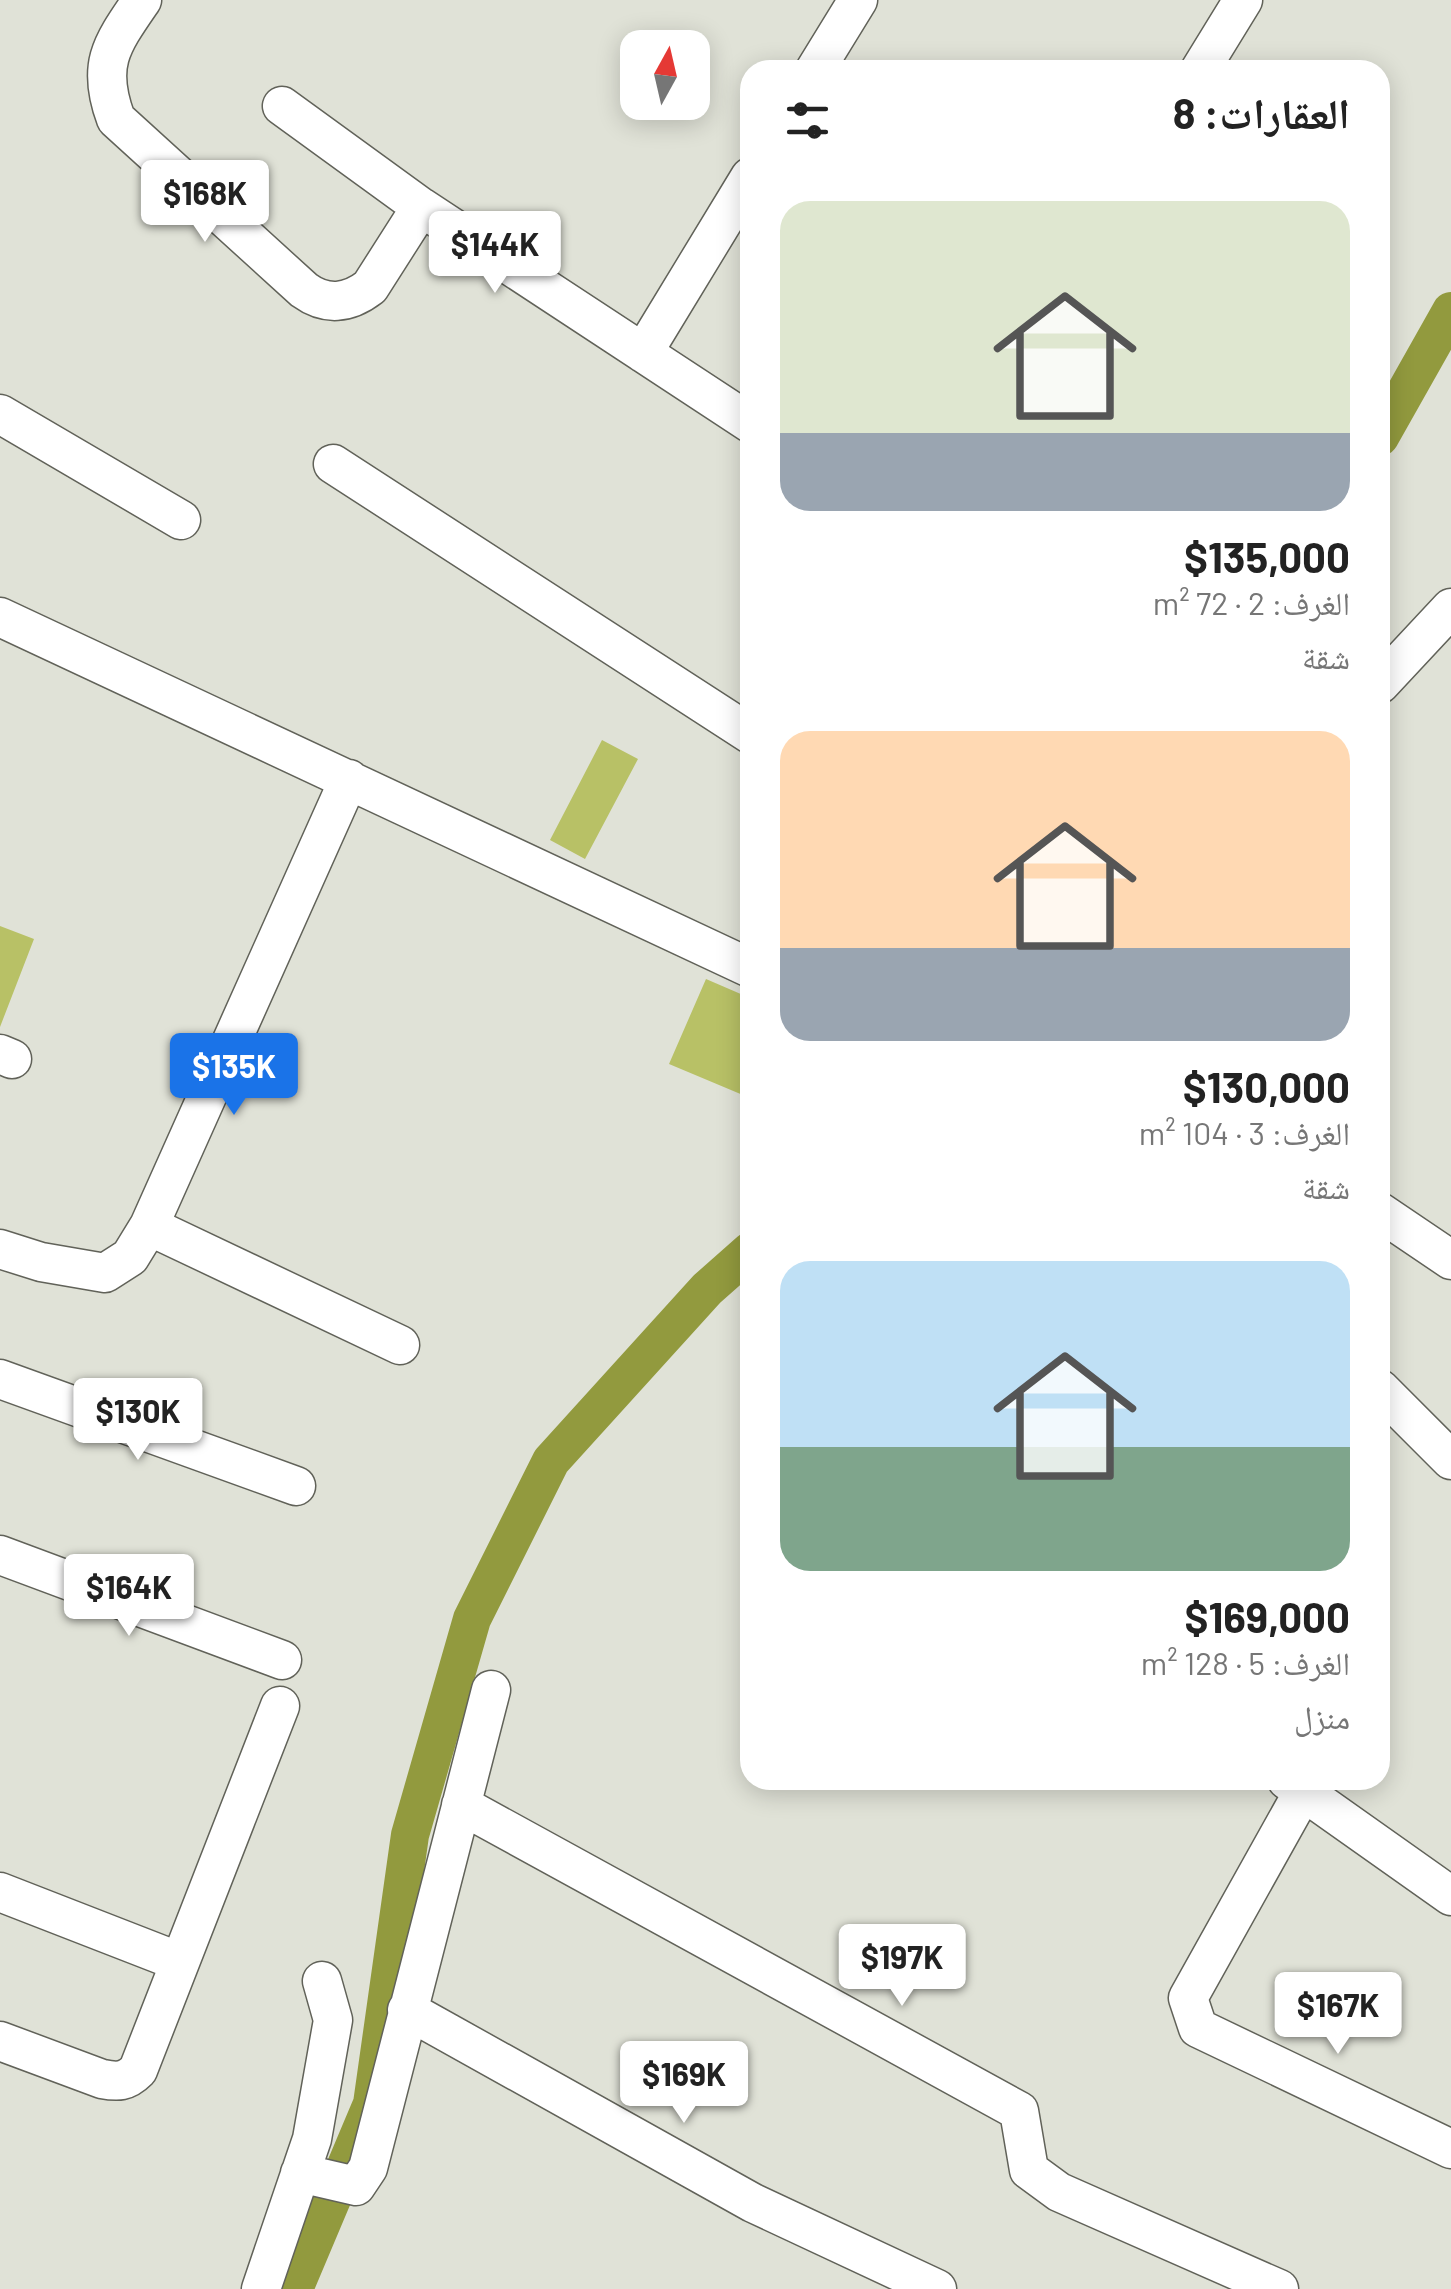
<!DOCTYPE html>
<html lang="ar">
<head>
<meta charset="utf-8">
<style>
  :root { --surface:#fff; --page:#f6f6f6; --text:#222; --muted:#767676; --accent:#1a73e8 }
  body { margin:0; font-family:Barlow,"Noto Naskh Arabic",sans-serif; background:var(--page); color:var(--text); direction:rtl; height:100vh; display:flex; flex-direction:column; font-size:38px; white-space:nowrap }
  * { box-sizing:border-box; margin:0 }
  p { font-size:32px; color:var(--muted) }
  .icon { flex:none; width:55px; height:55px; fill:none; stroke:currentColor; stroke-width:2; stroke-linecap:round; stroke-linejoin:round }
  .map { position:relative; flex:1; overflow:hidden; direction:ltr }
  .details { position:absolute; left:740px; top:60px; width:650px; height:1730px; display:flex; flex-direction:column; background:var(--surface); border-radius:30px; box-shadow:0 5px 25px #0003; direction:rtl }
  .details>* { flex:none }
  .needle { width:65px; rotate:8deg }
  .controls { position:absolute; left:620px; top:30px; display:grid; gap:20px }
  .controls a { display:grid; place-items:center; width:90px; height:90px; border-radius:20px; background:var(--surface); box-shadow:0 5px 25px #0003; font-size:50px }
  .price { position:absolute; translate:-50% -85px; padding:0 22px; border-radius:10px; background:#fff; color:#222; font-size:32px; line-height:65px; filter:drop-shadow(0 2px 5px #0008) }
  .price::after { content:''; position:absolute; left:50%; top:60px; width:30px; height:22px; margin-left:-15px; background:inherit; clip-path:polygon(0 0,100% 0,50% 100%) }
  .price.on { background:var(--accent); color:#fff }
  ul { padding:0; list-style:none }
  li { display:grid; align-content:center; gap:20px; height:530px; padding:0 40px }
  li span { display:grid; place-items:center; height:310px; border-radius:30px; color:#555 }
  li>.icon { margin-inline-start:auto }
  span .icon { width:180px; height:180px; fill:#fffc; stroke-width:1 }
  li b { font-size:42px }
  h2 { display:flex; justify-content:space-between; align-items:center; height:120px; padding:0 40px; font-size:42px }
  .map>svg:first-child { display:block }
</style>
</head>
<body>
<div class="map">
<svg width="1451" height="2289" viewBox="0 0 1451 2289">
  <rect width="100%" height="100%" fill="#e0e2d7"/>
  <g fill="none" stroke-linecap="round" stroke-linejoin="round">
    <path stroke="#929a3e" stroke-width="38" d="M 1380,437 L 1451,311
      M 294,2289 L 372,2104 L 410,1835 L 472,1619 L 551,1461 L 707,1289 L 750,1251"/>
  </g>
  <path fill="#b8c166" d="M 602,740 L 638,759 L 585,859 L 550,840 Z
    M 0,926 L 34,939 L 0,1027 Z
    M 706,979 L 750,998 L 750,1098 L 669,1064 Z"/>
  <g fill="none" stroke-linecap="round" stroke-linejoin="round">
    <g stroke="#616259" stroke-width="41">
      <path id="minor" d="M 142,0 C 111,45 96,65 116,119 L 304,290 C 326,306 348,304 370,287 L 421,207
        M 815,70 L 858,0
        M 1200,70 L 1243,0
        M 282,106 L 421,207 L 750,423
        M 643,353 L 750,177
        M 0,414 L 181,520
        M 333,464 L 750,734
        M 0,617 L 750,968
        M 1380,684 L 1451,608
        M 0,1054 L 12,1059
        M 1380,1212 L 1451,1260
        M 149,1226 L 400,1345
        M 0,1249 L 41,1262 L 105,1273 L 130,1257 L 149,1226 L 349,779
        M 0,1379 L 296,1486
        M 1380,1389 L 1451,1460
        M 0,1555 L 282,1660
        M 1287,1780 L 1451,1896
        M 1303,1792 L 1188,1998 L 1198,2028 L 1451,2149
        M 461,1805 L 1019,2111 L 1029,2170 L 1059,2192 L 1279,2289
        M 0,1892 L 180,1962
        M 407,2010 L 753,2203 L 937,2289
        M 0,2041 L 102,2079 C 118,2082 126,2082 138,2070 L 280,1706
        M 300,2173 L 356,2186 L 368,2168 L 491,1690
        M 261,2289 L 312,2139 L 333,2020 L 322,1981"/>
    </g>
    <use href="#minor" stroke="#fff" stroke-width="38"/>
  </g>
</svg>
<div class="controls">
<a><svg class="needle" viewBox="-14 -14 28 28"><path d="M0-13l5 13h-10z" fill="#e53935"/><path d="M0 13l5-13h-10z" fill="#767676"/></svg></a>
</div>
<b class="price" style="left:205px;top:245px">$168K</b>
<b class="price" style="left:495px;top:296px">$144K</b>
<b class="price on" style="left:234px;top:1118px">$135K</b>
<b class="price" style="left:138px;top:1463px">$130K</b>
<b class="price" style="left:129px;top:1639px">$164K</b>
<b class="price" style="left:902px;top:2009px">$197K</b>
<b class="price" style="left:1338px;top:2057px">$167K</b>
<b class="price" style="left:684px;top:2126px">$169K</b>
<section class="details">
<h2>العقارات: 8<svg class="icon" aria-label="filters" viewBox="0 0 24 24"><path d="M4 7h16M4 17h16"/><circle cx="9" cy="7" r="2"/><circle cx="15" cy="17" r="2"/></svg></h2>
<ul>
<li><span style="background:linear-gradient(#dfe7d0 75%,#9aa5b1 0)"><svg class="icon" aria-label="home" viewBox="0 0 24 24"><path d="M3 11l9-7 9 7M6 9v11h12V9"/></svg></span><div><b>$135,000</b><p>الغرف: 2 · 72 m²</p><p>شقة</p></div></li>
<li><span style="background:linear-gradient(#ffd9b3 70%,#9aa5b1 0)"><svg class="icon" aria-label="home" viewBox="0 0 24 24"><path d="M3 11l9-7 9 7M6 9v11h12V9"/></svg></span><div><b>$130,000</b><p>الغرف: 3 · 104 m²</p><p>شقة</p></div></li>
<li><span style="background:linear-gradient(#bfe0f5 60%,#7fa58c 0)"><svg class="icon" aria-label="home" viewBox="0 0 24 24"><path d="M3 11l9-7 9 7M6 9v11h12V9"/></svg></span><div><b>$169,000</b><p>الغرف: 5 · 128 m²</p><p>منزل</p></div></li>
</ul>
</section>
</div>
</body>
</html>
